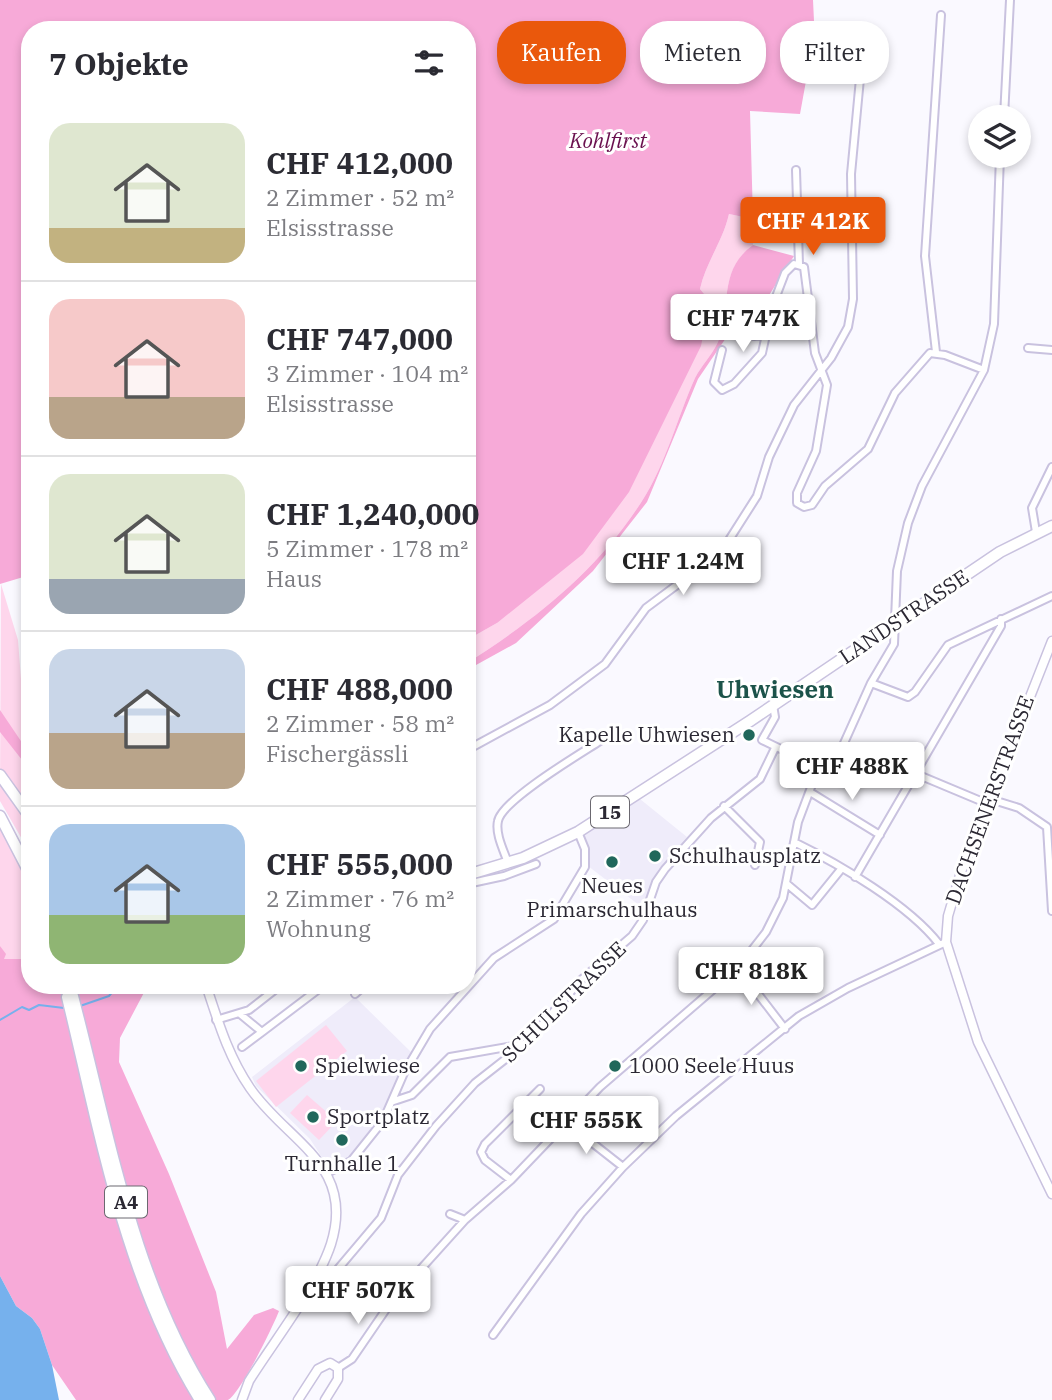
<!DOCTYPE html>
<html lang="de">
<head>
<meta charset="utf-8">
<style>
  :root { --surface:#fff; --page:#f2f2f3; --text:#2b2b33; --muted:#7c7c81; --line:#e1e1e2; --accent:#ea580c }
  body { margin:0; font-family:"IBM Plex Serif",serif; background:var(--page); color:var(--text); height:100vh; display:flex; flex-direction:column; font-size:26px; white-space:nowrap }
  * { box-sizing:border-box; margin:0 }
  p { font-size:23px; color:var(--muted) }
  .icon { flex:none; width:38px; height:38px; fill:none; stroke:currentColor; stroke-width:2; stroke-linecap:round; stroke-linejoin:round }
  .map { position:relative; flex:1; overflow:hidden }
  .sheet { position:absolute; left:21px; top:21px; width:455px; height:973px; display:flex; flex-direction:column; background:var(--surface); border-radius:28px; box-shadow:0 4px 10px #0003 }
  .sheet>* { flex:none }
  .banner { position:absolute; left:497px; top:21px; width:450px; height:63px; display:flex; gap:14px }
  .buttons { position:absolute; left:968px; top:105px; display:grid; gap:14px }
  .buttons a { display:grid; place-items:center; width:63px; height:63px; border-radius:50%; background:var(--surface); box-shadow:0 4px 10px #0003; font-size:35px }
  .price { position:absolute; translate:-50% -60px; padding:0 16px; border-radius:7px; background:#fff; color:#222; font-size:23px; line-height:46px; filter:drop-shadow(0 2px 4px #0008) }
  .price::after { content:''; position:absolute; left:50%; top:42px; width:21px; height:16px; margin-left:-10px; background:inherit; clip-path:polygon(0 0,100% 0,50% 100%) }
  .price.current { background:var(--accent); color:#fff }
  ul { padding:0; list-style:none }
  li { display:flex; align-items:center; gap:21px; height:175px; padding:0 28px }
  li+li { border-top:2px solid var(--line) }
  li span { display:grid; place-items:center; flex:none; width:196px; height:140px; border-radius:21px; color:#555 }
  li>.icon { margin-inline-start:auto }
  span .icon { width:84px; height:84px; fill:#fffc; stroke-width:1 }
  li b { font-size:30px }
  h2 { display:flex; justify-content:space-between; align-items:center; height:84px; padding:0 28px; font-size:30px }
  .pill { padding:0 24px; border-radius:28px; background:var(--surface); box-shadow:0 4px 10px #0003; font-size:24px; line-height:63px }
  .pill.current { background:var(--accent); color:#fff }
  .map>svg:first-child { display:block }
</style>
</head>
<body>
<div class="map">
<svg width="1052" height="1400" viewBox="0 0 1052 1400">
  <rect width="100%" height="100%" fill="#faf9ff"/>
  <path fill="#efecfa" d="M 640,799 L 687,837 L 658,870 L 643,908 L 588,866 L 584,834 Z
    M 355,997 L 411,1052 L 392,1101 L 347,1160 L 329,1168 L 310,1139 L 256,1086 L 252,1077 Z"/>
  <path fill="#fed6ec" d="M 729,214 L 753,219 L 753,245 C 717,272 732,308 718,342 C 712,355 701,366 695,378 C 677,418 666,464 642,501 C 598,570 535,620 467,663 L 467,640 L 497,623 L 710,301 L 700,289 C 706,262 723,241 729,214 Z
    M 1,584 L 18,640 L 21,679 L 30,692 L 30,853 L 0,801 Z
    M 0,823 L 30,887 L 30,959 L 4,959 L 0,946 Z
    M 326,1025 L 347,1051 L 276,1107 L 256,1081 Z
    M 307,1095 L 337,1121 L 319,1140 L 290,1113 Z"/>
  <path fill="#f7aad8" d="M 0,0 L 813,0 L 814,21 L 802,31 L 806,81 L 800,114 L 750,111 L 753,219 L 729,214 C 723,241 706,262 700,289 L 710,301 L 701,346 L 629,492 L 583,554 L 497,623 L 467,640 L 467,30 L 30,30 L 30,575 L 0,584 Z
    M 753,245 L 794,256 L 750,325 L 730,332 L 698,379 L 647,502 L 593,571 L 516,643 L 467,670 L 467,663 C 535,620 598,570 642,501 C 666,464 677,418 695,378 C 701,366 712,355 718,342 C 732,308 717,271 753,245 Z
    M 0,710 L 29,753 L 26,765 L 0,732 Z
    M 0,946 L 6,954 L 4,959 L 30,959 L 30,985 L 148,985 L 120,1038 L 119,1062 L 169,1174 L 216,1292 L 227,1349 L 254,1315 L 273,1308 L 279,1311 C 273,1327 240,1394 228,1400 L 76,1400 L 52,1365 L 40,1329 L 32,1318 L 16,1306 L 0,1276 Z"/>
  <path fill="#76b1ed" d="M 0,1276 L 16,1306 L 32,1318 L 40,1329 L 52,1365 L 59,1400 L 0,1400 Z"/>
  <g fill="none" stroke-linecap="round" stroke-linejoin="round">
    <path stroke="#76b1ed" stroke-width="2" d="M 80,1006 L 109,996 L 118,985
      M 0,1020 L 22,1007 L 29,1010 L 39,1005 L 64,1008"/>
    <g stroke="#c9c2df" stroke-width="10">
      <path id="minor" d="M 1004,117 L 1010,0
        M 796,170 L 799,264
        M 746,329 L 754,336 L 765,335
        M 1028,348 L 1052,350
        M 722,350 L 714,382 L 722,390 L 734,384 L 762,353 L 772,307 L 785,273 L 794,264 L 804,267 L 815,353 L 827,385 L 816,451 L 797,493 L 797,503 L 804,507 L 812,505 L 825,486 L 868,449 L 895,393 L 930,353 L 945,355 L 984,370
        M 936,352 L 925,256 L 941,15
        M 1036,532 L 1032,508 L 1052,467
        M 871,683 L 908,697 L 915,692 L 948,645 L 1052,596
        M 773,705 L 775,717 L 762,740 L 789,753 L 816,774
        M 467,750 L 550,705 L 605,664 L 646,608 L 693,573 L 708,551 L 729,540 L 757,496 L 769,457 L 794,405 L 831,358 L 848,327 L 853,299 L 851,174 L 861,68
        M 840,752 L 850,758 L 878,758 L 988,804
        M 810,792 L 880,835
        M 990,799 L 1019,808 L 1047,827 L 1052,911
        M 724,806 L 760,842 L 755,865
        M 794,842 C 839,864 909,905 939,944
        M 508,863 C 504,851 495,834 498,821 C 502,800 580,754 600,741
        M 467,868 L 467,869
        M 855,877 L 1001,626 L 1001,619
        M 467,884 L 504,876 L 536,864
        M 787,884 L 812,905 L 842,868
        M 738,968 L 785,1029
        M 355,994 L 365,985
        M 240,1014 L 262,1032 L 324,985
        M 216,1020 L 249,1010 L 281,985
        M 242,1047 L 262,1032
        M 394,1101 L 412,1095 L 450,1057 L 524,1044
        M 567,1123 L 623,1167
        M 327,1173 L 351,1161 L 383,1121 L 404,1073 L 430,1029 L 494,958 L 554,919 L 585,867 L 585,849 L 578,832
        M 511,1180 L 485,1160 L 481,1152 L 485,1144 L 540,1089
        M 450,1214 L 465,1220
        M 318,1272 L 332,1276 L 381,1218 L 398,1175 L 436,1126 L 475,1083 L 526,1043 L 581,980 L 632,936 L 643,920 L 656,882 L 665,869 L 711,818 L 760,779 L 775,748
        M 493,1335 L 581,1214 L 623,1167 L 676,1116 L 799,1016 L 848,988 L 946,942
        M 338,1368 L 352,1359 L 391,1302 L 465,1220 L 511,1180 L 600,1087 L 738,968 L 766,932 L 783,898 L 798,822 L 816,774 L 840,752 L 871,683 L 894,644 L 897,571 L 908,523 L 922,486 L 984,370 L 994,324 L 1000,156"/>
    </g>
    <g stroke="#c9c2df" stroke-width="11">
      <path id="tertiary" d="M 1052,641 L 961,872 L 948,916 L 946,942 L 978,1042 L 1052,1194
        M 206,985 C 218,1021 228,1056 250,1088 C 286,1141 356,1164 331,1244 C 317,1287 274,1341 249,1381 L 242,1400
        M 298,1400 L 318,1369 L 330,1363 L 338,1368 L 338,1379 L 325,1400"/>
    </g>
    <g stroke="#c9c2df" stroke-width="13">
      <path id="primary" d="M 0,775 L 30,817
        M 467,875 L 523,858 L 578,832 L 750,721 L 1000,552 L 1052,526"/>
    </g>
    <g stroke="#c9c2df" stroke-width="13">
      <path id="trunk" d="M 0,816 L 30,874
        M 70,985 C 108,1125 130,1276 210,1400
        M 67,997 C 100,1133 125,1279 200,1400"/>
    </g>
    <use href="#minor" stroke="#fff" stroke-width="6"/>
    <use href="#tertiary" stroke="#fff" stroke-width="8"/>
    <use href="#primary" stroke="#fff" stroke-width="10"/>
    <use href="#trunk" stroke="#fff" stroke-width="10"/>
  </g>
  <g fill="#20675b" stroke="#fff" stroke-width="2.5">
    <circle cx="749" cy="735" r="7"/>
    <circle cx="655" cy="856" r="7"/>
    <circle cx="612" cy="862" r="7"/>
    <circle cx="301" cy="1066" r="7"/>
    <circle cx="615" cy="1066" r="7"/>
    <circle cx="313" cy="1117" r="7"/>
    <circle cx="342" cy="1140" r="7"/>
  </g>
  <g text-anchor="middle" stroke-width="6" stroke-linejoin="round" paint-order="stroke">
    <g fill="#fff" stroke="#6b6870" stroke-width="2">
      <rect x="591" y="796.5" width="38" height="31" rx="5"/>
      <rect x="105" y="1186.5" width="42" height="31" rx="5"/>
    </g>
    <g font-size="19" font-weight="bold" fill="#2b2833">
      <text x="610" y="819">15</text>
      <text x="126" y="1209">A4</text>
    </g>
    <g font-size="21" font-style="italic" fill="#6a114f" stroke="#fff">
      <text x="608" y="148">Kohlfirst</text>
    </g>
    <g font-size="21" fill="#2b2833" stroke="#fff">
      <text transform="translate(904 617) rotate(-34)" y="7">LANDSTRASSE</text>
      <text transform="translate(990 800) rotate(-70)" y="7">DACHSENERSTRASSE</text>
      <text transform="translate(564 1002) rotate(-44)" y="7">SCHULSTRASSE</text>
    </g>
    <g font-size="21" fill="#2b2833" stroke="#fff" text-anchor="start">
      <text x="735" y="742" text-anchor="end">Kapelle Uhwiesen</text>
      <text x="669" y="863">Schulhausplatz</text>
      <text x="612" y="893" text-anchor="middle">Neues<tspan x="612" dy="24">Primarschulhaus</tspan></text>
      <text x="315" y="1073">Spielwiese</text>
      <text x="629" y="1073">1000 Seele Huus</text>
      <text x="327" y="1124">Sportplatz</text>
      <text x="342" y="1171" text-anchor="middle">Turnhalle 1</text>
    </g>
    <g font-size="24" font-weight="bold" fill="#1c534a" stroke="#fff">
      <text x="775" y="698">Uhwiesen</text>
    </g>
  </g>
</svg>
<div class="buttons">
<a><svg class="icon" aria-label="layers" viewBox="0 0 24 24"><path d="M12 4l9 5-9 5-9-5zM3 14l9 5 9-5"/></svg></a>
</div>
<b class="price current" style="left:813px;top:257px">CHF 412K</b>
<b class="price" style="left:743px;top:354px">CHF 747K</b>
<b class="price" style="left:683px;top:597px">CHF 1.24M</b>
<b class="price" style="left:852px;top:802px">CHF 488K</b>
<b class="price" style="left:751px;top:1007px">CHF 818K</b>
<b class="price" style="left:586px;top:1156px">CHF 555K</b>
<b class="price" style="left:358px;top:1326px">CHF 507K</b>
<div class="banner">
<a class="pill current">Kaufen</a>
<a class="pill">Mieten</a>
<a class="pill">Filter</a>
</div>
<section class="sheet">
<h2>7 Objekte<svg class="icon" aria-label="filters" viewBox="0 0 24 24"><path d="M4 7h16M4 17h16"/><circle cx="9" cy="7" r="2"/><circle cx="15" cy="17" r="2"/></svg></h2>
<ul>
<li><span style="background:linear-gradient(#dfe7d0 75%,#c2b280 0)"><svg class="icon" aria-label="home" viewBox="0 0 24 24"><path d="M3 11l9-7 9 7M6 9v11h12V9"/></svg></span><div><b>CHF 412,000</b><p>2 Zimmer · 52 m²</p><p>Elsisstrasse</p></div></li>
<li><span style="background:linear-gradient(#f6c9c9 70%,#b9a48a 0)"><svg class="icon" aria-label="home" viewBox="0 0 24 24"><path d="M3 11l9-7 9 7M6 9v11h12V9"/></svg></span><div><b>CHF 747,000</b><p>3 Zimmer · 104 m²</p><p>Elsisstrasse</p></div></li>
<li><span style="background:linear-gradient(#dfe7d0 75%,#9aa5b1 0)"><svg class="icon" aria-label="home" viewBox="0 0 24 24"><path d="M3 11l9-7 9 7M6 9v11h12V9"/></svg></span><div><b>CHF 1,240,000</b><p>5 Zimmer · 178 m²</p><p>Haus</p></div></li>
<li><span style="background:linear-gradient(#c9d6e8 60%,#b9a48a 0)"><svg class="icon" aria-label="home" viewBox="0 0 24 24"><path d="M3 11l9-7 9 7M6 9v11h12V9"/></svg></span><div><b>CHF 488,000</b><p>2 Zimmer · 58 m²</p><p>Fischergässli</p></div></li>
<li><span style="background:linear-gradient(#a9c7e8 65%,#8fb573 0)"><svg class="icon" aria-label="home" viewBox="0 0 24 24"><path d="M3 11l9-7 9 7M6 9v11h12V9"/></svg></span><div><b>CHF 555,000</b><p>2 Zimmer · 76 m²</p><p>Wohnung</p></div></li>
</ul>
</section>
</div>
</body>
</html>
